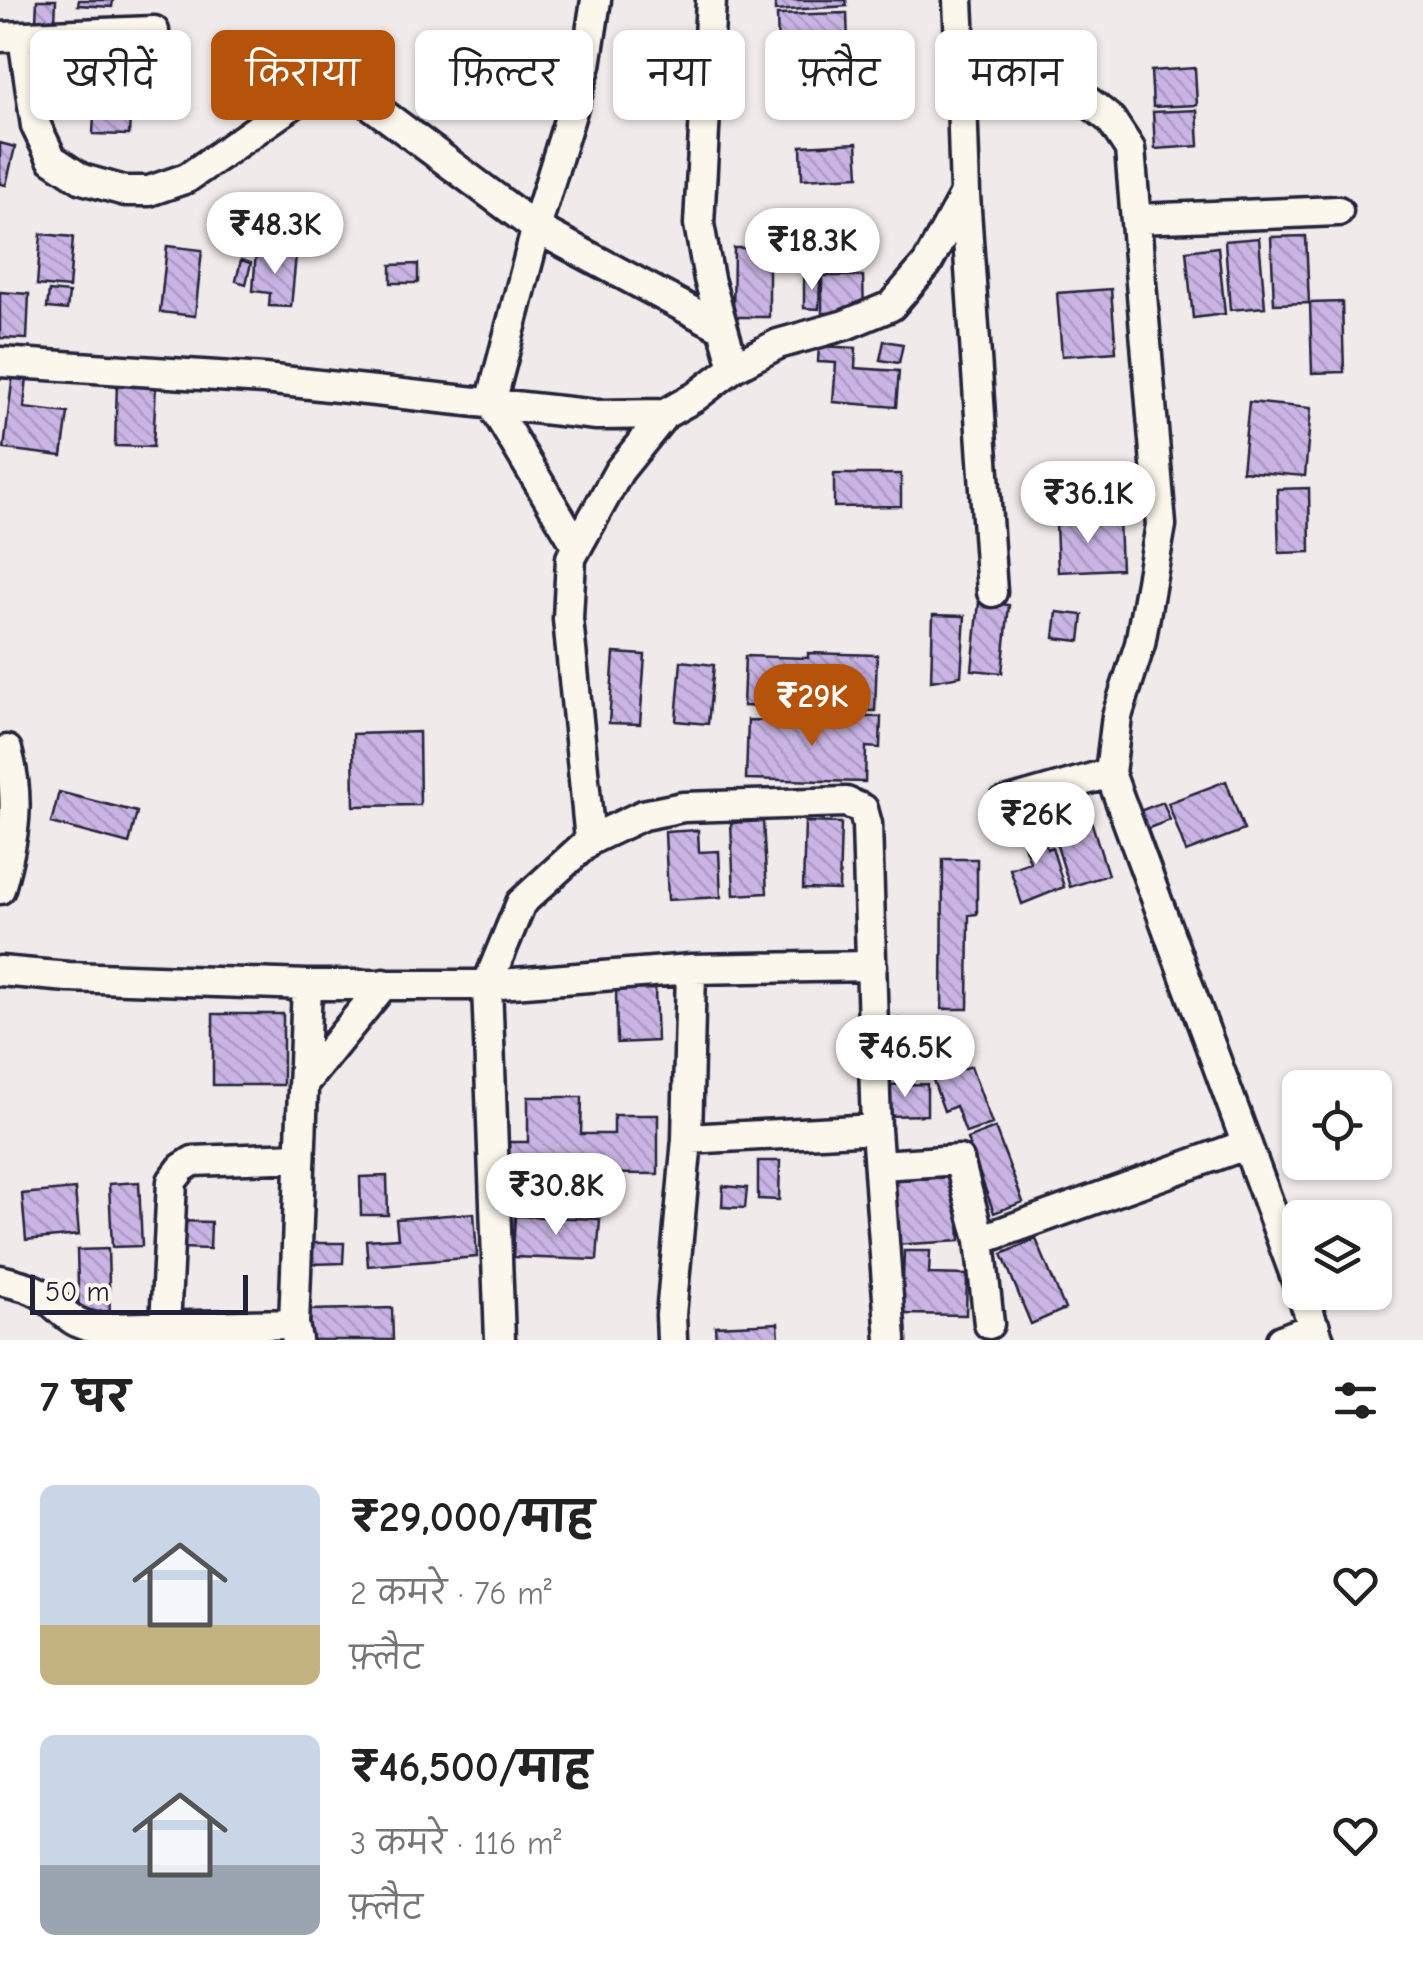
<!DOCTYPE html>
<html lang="hi">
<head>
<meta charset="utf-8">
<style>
  :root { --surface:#fff; --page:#f6f6f6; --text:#222; --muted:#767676; --accent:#b45309 }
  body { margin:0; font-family:"Comic Neue","Playpen Sans Deva",sans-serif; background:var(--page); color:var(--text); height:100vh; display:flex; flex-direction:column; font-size:38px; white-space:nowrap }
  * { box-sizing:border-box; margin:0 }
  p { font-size:32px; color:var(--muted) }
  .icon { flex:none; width:55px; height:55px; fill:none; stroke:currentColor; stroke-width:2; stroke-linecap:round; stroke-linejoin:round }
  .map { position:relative; height:1340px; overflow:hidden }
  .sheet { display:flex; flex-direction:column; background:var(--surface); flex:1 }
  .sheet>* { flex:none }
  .guide { position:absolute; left:30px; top:30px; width:1365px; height:90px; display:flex; gap:20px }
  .buttons { position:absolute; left:1282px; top:1070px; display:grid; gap:20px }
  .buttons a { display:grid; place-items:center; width:110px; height:110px; border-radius:15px; background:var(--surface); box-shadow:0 2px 8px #0004; font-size:50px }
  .scale { position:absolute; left:30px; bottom:25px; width:218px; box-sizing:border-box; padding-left:10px; border:5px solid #22223b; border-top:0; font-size:28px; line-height:35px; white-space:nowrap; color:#22223b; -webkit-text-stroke:8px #fbf7ec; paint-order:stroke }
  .price { position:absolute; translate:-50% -85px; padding:0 22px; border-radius:35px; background:#fff; color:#222; font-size:32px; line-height:65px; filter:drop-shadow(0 2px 5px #0008) }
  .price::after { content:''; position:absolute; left:50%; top:60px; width:30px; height:22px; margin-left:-15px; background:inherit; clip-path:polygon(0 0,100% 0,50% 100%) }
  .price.active { background:var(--accent); color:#fff }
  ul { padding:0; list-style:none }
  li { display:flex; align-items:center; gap:30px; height:250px; padding:0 40px }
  li span { display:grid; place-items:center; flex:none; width:280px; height:200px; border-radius:15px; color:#555 }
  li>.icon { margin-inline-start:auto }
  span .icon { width:120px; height:120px; fill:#fffc; stroke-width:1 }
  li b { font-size:42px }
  h2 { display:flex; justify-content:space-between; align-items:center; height:120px; padding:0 40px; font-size:42px }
  .tag { padding:0 35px; border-radius:15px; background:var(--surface); box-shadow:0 2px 8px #0004; font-size:35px; line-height:90px }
  .tag.active { background:var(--accent); color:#fff }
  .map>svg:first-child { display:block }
</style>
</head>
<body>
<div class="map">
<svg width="1423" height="1340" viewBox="0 0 1423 1340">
  <defs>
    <pattern id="building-back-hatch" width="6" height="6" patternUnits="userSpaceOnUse" patternTransform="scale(2.5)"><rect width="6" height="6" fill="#c9b4e3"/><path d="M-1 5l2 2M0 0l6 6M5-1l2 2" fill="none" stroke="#ac9ac4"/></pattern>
  </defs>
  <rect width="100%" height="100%" fill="#f1eaea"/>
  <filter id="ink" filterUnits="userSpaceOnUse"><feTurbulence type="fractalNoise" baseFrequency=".01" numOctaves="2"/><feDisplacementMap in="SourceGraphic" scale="20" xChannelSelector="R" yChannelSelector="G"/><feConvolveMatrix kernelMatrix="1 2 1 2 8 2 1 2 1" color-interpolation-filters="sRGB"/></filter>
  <g filter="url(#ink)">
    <path fill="url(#building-back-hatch)" stroke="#22223b" stroke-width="2.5" d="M 37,0 L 56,0 L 55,22 L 36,21 Z
      M 79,0 L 113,0 L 112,7 L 78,5 Z
      M 775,0 L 846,0 L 847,6 L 775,11 Z
      M 847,13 L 848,45 L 778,48 L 777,15 Z
      M 136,57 L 149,59 L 145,81 L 132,79 Z
      M 97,60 L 133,61 L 129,135 L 93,134 Z
      M 1195,68 L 1197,105 L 1153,107 L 1151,71 Z
      M 1197,110 L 1199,146 L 1155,149 L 1153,112 Z
      M 0,143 L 15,147 L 6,185 L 0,184 Z
      M 857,143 L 859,176 L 802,179 L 801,146 Z
      M 41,234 L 73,237 L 69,288 L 37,285 Z
      M 1306,236 L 1309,303 L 1274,304 L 1271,237 Z
      M 1259,238 L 1265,307 L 1230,310 L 1225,241 Z
      M 167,246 L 202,250 L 195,316 L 160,312 Z
      M 1218,247 L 1225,314 L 1193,318 L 1186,251 Z
      M 734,248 L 769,248 L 769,317 L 733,317 Z
      M 256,251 L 296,255 L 291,307 L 269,306 L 270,293 L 253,291 Z
      M 241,260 L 251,263 L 246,284 L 236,281 Z
      M 418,264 L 418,283 L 391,283 L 391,265 Z
      M 822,276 L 863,276 L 864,313 L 822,313 Z
      M 804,278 L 820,278 L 819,309 L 804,308 Z
      M 1111,289 L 1116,352 L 1062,356 L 1057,293 Z
      M 49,291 L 69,293 L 67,310 L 47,308 Z
      M 0,292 L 29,294 L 27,339 L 0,338 Z
      M 1342,302 L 1344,372 L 1312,373 L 1310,303 Z
      M 884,341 L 903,344 L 899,363 L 880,360 Z
      M 819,346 L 856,348 L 855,368 L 899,371 L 896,407 L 833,402 L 836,363 L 818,362 Z
      M 13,374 L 27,376 L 24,408 L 68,413 L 62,456 L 4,449 Z
      M 117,383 L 156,384 L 153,447 L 115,446 Z
      M 1249,402 L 1311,408 L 1305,476 L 1242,471 Z
      M 834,474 L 901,474 L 901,506 L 834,507 Z
      M 1120,482 L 1121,515 L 1066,518 L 1065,484 Z
      M 1309,488 L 1310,552 L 1279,553 L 1277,489 Z
      M 1119,520 L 1121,569 L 1058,572 L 1056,523 Z
      M 979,602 L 1009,605 L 1002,673 L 972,670 Z
      M 1057,612 L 1083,615 L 1080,641 L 1054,638 Z
      M 933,615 L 965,616 L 961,676 L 931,681 Z
      M 614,653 L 645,655 L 640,724 L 609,723 Z
      M 808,653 L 877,655 L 875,711 L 743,706 L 745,656 L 808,658 Z
      M 681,661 L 714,665 L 708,724 L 676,721 Z
      M 824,716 L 881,717 L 880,748 L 866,747 L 865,782 L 746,779 L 748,720 L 824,722 Z
      M 419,732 L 420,805 L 354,806 L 353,734 Z
      M 1226,781 L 1244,830 L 1186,852 L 1168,803 Z
      M 59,792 L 137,812 L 129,844 L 51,823 Z
      M 1083,795 L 1108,875 L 1070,887 L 1045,808 Z
      M 1163,802 L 1170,820 L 1144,830 L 1137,812 Z
      M 763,821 L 767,893 L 734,895 L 731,823 Z
      M 1037,821 L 1047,849 L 1052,847 L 1064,887 L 1022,904 L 1010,869 L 1030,862 L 1018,828 Z
      M 805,822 L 841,823 L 839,890 L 803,889 Z
      M 698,830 L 699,852 L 719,851 L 721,897 L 668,900 L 665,832 Z
      M 943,859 L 977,859 L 977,914 L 969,915 L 968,1009 L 942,1009 Z
      M 655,989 L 657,1041 L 617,1043 L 616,990 Z
      M 213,1014 L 283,1014 L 283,1085 L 213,1085 Z
      M 888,1018 L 952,1023 L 950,1056 L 885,1051 Z
      M 971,1066 L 992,1124 L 966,1133 L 956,1106 L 944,1111 L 933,1080 Z
      M 927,1084 L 927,1115 L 884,1116 L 883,1085 Z
      M 528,1097 L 582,1097 L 581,1134 L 614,1134 L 614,1115 L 658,1115 L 658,1174 L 509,1173 L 509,1142 L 528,1142 Z
      M 995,1128 L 1023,1202 L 994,1213 L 967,1139 Z
      M 758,1161 L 780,1161 L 779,1200 L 758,1199 Z
      M 387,1176 L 388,1215 L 361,1215 L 360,1177 Z
      M 957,1177 L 960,1241 L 893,1245 L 889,1180 Z
      M 139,1182 L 142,1246 L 112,1247 L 109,1184 Z
      M 723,1186 L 747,1188 L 745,1208 L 722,1207 Z
      M 75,1189 L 79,1235 L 26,1240 L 22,1194 Z
      M 474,1213 L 477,1257 L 368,1266 L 366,1240 L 398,1238 L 396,1219 Z
      M 515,1216 L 600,1219 L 597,1260 L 513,1257 Z
      M 179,1221 L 211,1222 L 210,1249 L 178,1248 Z
      M 1036,1239 L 1065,1309 L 1031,1324 L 1002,1254 Z
      M 313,1243 L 344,1243 L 343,1263 L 313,1264 Z
      M 108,1249 L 110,1318 L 79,1319 L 77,1250 Z
      M 904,1251 L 930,1251 L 929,1274 L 967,1275 L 966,1315 L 902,1314 Z
      M 392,1308 L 393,1340 L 311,1340 L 310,1310 Z
      M 778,1323 L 779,1338 L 716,1340 L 715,1326 Z"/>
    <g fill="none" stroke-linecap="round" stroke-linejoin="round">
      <g stroke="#22223b" stroke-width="35">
        <path id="minor" d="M 711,0 L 699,224 L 709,279 L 734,367
          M 958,0 L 961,65 L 1090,103 L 1111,120 L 1130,149 L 1161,525 L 1140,644 L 1117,716 L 1110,773 L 1300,1289
          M 0,37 L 154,31
          M 23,37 L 36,126 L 52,159 L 82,179 L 125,191 L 149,191 L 187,178 L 312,91 L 337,88 L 363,99 L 536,228 L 723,328
          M 965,195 L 992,592
          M 1137,219 L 1338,211
          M 0,362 L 264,379 L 597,415 L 665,414 L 695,397 L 734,367 L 778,344 L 845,325 L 891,306 L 927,264 L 965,194 L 961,65
          M 577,546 L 491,403 L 541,211 L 586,65 L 596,0
          M 1002,804 L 1110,773
          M 590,840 L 568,619 L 571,558 L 619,471 L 665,414
          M 0,889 C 14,839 21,801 7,750
          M 691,969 L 687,1139 L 876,1129
          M 0,971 L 68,977 L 307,985
          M 303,1084 L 384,984
          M 880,1165 L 959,1160 L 980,1240 L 1245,1145
          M 980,1240 L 989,1324
          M 0,1280 C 16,1284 34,1287 47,1298 C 65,1313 72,1324 96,1328 L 294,1324
          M 1301,1292 L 1319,1340
          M 165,1327 L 172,1181 L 182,1168 L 193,1161 L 300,1157
          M 297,1340 L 294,1324 L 307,985 L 487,985 L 691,969 L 872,966
          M 500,1340 L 487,985 L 521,903 L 590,840 L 643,815 L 683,807 L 846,802 L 863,809 L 867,824 L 876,1129 L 891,1340
          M 672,1340 L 671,1315 L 687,1139
          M 1281,1340 L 1315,1327"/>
      </g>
      <use href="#minor" stroke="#fbf7ec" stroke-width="28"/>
    </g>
  </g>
</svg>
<div class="buttons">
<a><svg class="icon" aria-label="locate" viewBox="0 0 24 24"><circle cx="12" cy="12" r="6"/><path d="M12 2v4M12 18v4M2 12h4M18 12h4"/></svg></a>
<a><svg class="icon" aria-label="layers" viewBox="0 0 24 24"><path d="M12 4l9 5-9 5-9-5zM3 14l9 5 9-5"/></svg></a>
</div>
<div class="scale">50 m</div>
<b class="price" style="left:275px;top:277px">₹48.3K</b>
<b class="price" style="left:812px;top:293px">₹18.3K</b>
<b class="price" style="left:1088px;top:546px">₹36.1K</b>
<b class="price active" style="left:812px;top:749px">₹29K</b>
<b class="price" style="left:1036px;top:867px">₹26K</b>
<b class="price" style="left:905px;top:1100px">₹46.5K</b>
<b class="price" style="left:556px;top:1238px">₹30.8K</b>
<div class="guide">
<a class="tag">खरीदें</a>
<a class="tag active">किराया</a>
<a class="tag">फ़िल्टर</a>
<a class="tag">नया</a>
<a class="tag">फ़्लैट</a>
<a class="tag">मकान</a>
</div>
</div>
<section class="sheet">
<h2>7 घर<svg class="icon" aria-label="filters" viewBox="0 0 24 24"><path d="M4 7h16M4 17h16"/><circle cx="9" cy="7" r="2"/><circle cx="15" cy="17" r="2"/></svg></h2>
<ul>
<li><span style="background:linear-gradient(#c9d6e8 70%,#c2b280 0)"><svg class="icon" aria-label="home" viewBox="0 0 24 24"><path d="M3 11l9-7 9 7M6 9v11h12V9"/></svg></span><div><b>₹29,000/माह</b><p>2 कमरे · 76 m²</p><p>फ़्लैट</p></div><svg class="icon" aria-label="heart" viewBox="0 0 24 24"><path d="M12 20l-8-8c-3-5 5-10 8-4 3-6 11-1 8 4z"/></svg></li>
<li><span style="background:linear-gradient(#c9d6e8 65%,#9aa5b1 0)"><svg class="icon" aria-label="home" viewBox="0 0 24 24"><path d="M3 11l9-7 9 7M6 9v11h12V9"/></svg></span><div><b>₹46,500/माह</b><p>3 कमरे · 116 m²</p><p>फ़्लैट</p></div><svg class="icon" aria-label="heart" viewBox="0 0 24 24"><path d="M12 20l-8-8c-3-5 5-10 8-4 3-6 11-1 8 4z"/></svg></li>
</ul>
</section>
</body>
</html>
